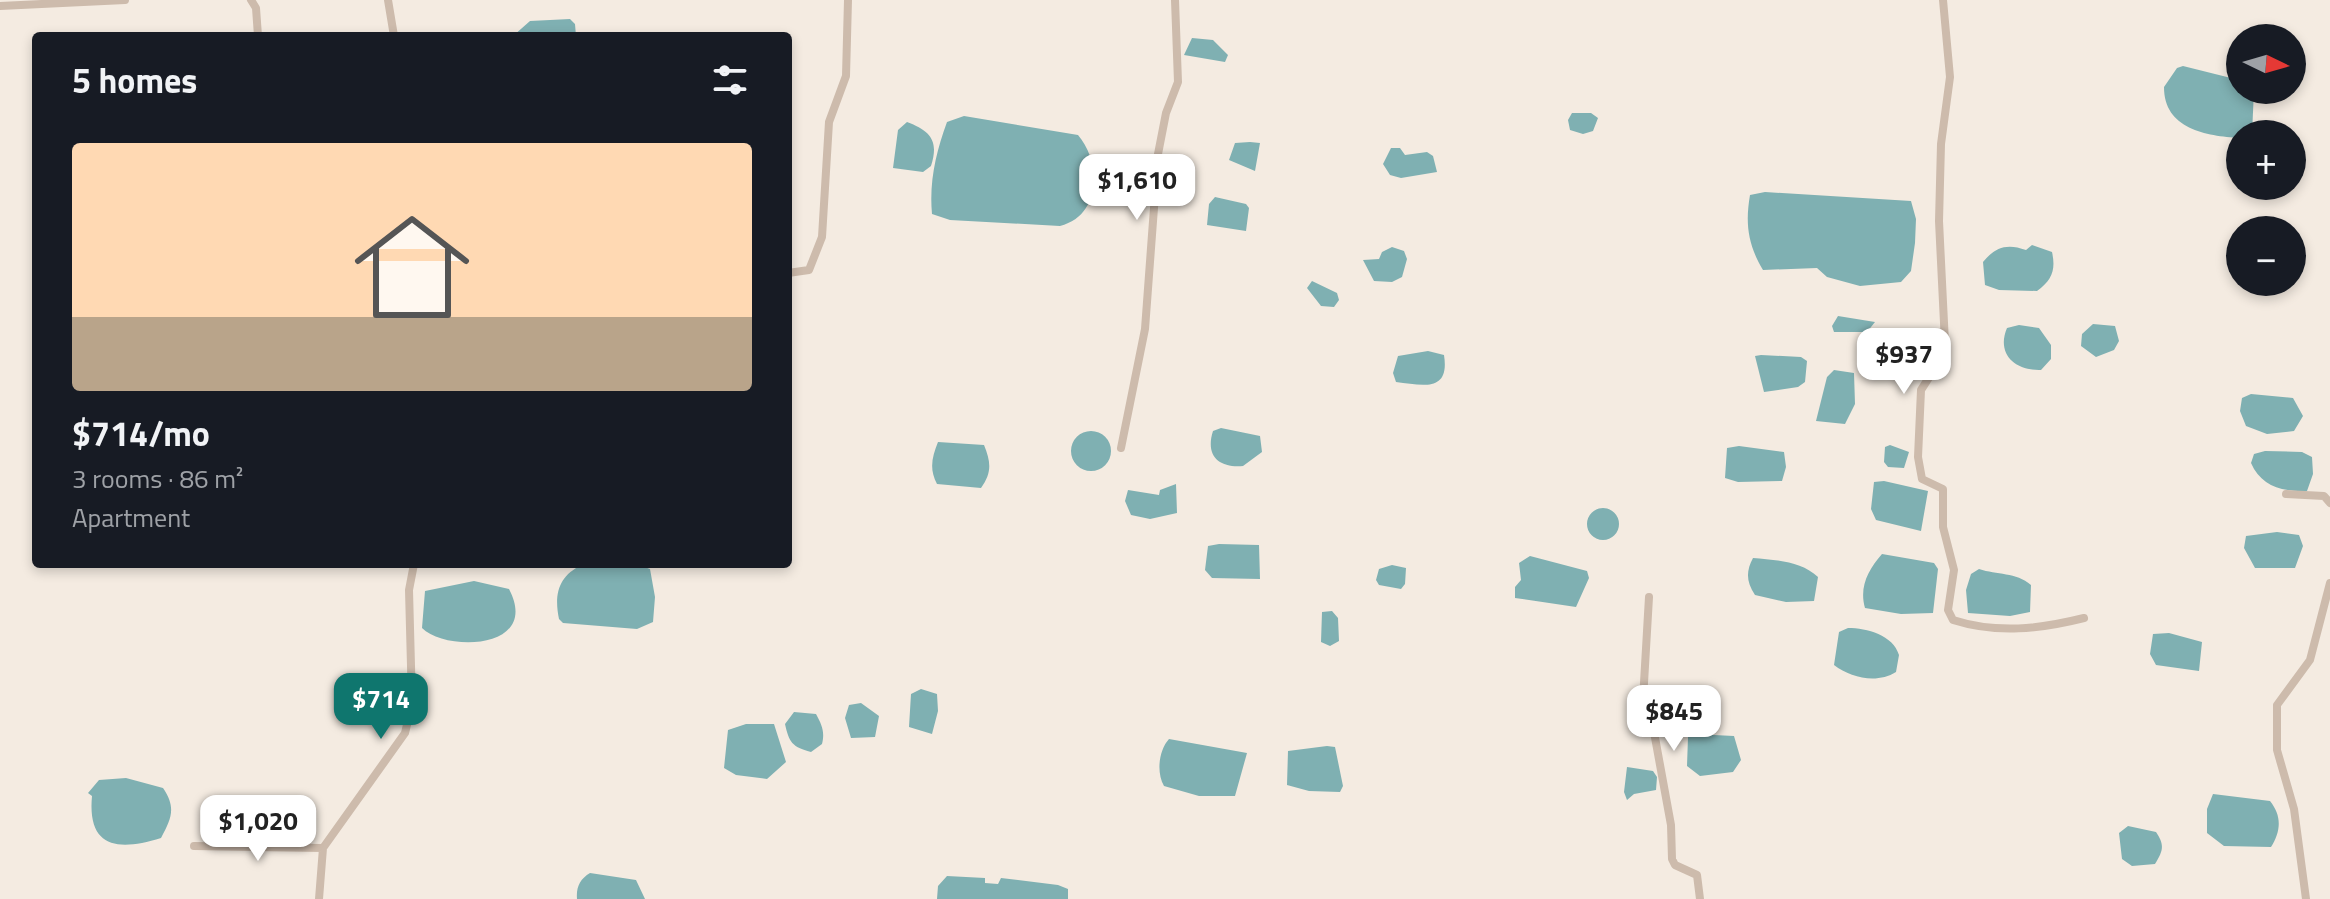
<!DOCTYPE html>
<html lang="en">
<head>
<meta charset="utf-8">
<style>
  :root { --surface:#171b24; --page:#20242c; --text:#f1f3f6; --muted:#9ea1a6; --line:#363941; --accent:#0f766e }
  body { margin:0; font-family:"Titillium Web",sans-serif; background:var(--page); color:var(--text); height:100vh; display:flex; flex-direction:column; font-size:30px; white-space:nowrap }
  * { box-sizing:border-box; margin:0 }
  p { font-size:26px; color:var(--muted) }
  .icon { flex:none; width:44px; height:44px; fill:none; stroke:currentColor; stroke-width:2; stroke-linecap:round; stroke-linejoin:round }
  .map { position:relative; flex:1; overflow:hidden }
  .panel { position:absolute; left:32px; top:32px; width:760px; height:536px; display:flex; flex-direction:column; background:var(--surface); border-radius:8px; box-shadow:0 4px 12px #0003 }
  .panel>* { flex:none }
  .needle { width:52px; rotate:95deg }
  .fabs { position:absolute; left:2226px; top:24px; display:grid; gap:16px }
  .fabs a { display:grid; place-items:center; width:80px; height:80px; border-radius:50%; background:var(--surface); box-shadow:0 4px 12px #0003; font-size:40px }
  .price { position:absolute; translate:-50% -68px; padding:0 18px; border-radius:16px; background:#fff; color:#222; font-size:26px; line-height:52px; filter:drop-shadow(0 2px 4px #0008) }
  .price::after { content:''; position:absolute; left:50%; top:48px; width:24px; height:18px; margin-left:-12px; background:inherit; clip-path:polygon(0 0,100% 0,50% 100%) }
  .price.current { background:var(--accent); color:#fff }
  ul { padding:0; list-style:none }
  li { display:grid; align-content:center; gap:16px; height:424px; padding:0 40px }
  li+li { border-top:2px solid var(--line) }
  li span { display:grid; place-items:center; height:248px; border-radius:8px; color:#555 }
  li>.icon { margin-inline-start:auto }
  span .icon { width:144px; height:144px; fill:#fffc; stroke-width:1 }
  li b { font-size:34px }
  h2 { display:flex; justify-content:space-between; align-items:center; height:96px; padding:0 40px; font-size:34px }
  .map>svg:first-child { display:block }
</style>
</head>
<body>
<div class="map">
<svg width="2330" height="899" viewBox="0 0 2330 899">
  <rect width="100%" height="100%" fill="#f4ebe1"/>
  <path fill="#7fb0b2" d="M 570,19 L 575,24 L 576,36 L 513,36 L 530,21 Z
    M 1192,38 L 1213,40 L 1228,55 L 1225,62 L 1184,55 Z
    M 2183,66 L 2239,80 L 2240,90 L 2254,90 L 2252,134 L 2240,134 L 2240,138 C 2206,136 2164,129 2164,87 L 2177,68 Z
    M 1572,113 L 1591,113 L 1598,118 L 1593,131 L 1583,134 L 1570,130 L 1568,120 Z
    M 964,116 L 1078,135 C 1102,163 1101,216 1060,226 L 950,220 L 932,214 C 929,182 936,152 947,122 Z
    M 907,122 C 931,131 939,141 931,166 L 923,172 L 893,168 L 898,130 Z
    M 1250,142 L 1260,143 L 1255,171 L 1229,160 L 1235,143 Z
    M 1391,148 L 1400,148 L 1405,155 L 1427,152 L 1433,156 L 1437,172 L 1401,178 L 1390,175 L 1383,164 Z
    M 1765,192 L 1911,201 L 1916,219 L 1915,243 L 1911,271 L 1901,282 L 1860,286 L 1827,277 L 1817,268 L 1763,270 C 1748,245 1745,224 1750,195 Z
    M 1215,197 L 1246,204 L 1249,208 L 1246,231 L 1207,225 L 1209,204 Z
    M 2032,245 L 2052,252 C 2056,270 2052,280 2037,291 L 1999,290 L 1985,285 L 1983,262 C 1995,247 2007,243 2026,250 Z
    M 1392,247 L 1404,251 L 1407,259 L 1402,277 L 1392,282 L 1374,281 L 1363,260 L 1379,259 L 1382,252 Z
    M 1312,281 L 1337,293 L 1339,300 L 1334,307 L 1321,306 L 1307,288 Z
    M 1838,316 L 1875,322 L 1867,332 L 1834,332 L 1832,326 Z
    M 2093,324 L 2115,326 L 2119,341 L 2114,350 L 2096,357 L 2081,346 L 2082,334 Z
    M 2019,325 L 2039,328 L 2051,345 L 2051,359 L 2041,370 C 2015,371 1996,354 2007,328 Z
    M 1428,351 L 1444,355 C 1450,393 1422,385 1396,382 L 1393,373 L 1398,356 Z
    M 1761,355 L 1801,357 L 1807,361 L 1805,382 L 1798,387 L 1764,392 L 1755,356 Z
    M 1834,370 L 1854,373 L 1855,404 L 1845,424 L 1816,421 L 1827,377 Z
    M 2251,394 L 2293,398 L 2303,416 L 2294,431 L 2267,434 L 2246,426 L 2240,411 L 2242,398 Z
    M 1221,428 L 1260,436 L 1262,452 L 1243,466 C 1219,468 1205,456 1213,431 Z
    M1071 451a20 20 0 1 1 40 0a20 20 0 1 1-40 0Z
    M 938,442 L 984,445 C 991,462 992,473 981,488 L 937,484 C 929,469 932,457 938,442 Z
    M 1890,445 L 1909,452 L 1904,468 L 1888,467 L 1884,462 L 1885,447 Z
    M 1739,446 L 1784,452 L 1786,467 L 1782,481 L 1738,482 L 1725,478 L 1727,448 Z
    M 2265,451 L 2302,452 L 2312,457 L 2313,474 L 2307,491 C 2282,492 2261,486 2251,463 L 2254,454 Z
    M 1884,481 L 1928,491 L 1921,531 L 1876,520 L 1871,509 L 1874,482 Z
    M 1176,484 L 1177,513 L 1150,519 L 1131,515 L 1125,501 L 1128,490 L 1159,495 L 1160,490 Z
    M1587 524a16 16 0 1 1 32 0a16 16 0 1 1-32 0Z
    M 2277,532 L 2299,535 L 2303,546 L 2295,568 L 2255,568 L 2244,548 L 2246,536 Z
    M 1219,544 L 1259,545 L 1260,579 L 1212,578 L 1205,570 L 1208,546 Z
    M 1882,554 L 1934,563 L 1938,569 L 1933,613 L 1901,614 L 1865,608 C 1859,587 1868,570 1882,554 Z
    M 1530,556 L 1587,571 L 1589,578 L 1576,607 L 1515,598 L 1515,587 L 1521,580 L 1519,563 Z
    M 1753,558 C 1775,560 1801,561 1818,577 L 1814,601 L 1786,602 L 1755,595 C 1746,582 1746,571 1753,558 Z
    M 582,565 L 639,565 L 650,569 L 655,597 L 653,622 L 637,629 L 563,623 L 559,619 C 554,595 558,576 582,565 Z
    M 1392,565 L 1406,568 L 1405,584 L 1401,589 L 1379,585 L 1376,580 L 1379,569 Z
    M 1979,569 C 1997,575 2016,572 2031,585 L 2030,612 L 2010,616 L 1968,613 L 1966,590 L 1971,574 Z
    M 474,581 L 509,589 C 541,650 446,652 422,628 L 425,591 Z
    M 1332,611 L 1338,618 L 1339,641 L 1330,646 L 1321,642 L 1322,612 Z
    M 1848,628 C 1867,628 1893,635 1899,655 L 1896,672 C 1877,684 1851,678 1834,665 L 1839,632 Z
    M 2169,633 L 2202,642 L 2199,671 L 2156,665 L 2150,654 L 2153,634 Z
    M 921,689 L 937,694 L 938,711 L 932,734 L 909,727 L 911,694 Z
    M 861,703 L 879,716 L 875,737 L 851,738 L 845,718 L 849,705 Z
    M 794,712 L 816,714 C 822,725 825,732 822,744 L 811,752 C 792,747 789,742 785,724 Z
    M 746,724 L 774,724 L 786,762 L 767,779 L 736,775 L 724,768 L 728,730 Z
    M 1693,734 L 1734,736 L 1741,760 L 1733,772 L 1700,776 L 1687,766 L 1688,737 Z
    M 1169,739 L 1247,753 L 1235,796 L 1199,796 L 1164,786 C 1156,772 1159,750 1169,739 Z
    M 1327,746 L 1335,747 L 1343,786 L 1340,792 L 1309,791 L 1287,785 L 1288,751 Z
    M 1627,767 L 1653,771 L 1657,777 L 1656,790 L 1634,794 L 1627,800 L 1624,792 Z
    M 126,778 L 163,788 C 176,807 172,818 161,838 C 119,851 87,849 92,796 L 88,793 L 99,780 Z
    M 2213,794 L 2270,801 C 2282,816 2281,831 2271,847 L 2224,846 L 2207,833 L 2207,809 Z
    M 2128,826 L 2156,832 C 2165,845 2163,851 2155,864 L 2132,866 L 2122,859 L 2119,833 Z
    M 590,873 L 636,880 L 645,899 L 577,899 C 576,887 580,879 590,873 Z
    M 947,876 L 985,878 L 985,883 L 998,884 L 1001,878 L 1058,885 L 1068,889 L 1068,899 L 937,899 L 938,886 Z"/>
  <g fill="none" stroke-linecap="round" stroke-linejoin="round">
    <path stroke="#cdbbac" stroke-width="8" d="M 251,0 L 256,8 L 258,36
      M 388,0 L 394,36
      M 1943,0 L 1950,77 L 1941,144 L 1939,221 L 1945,343 L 1937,365 L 1921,390 L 1918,457 L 1922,479 L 1943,489 L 1943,527 L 1954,570 L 1948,610 L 1953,620 C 1997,634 2040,629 2084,618
      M 0,6 L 125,0
      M 788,273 L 809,270 L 822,237 L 829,122 L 846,76 L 848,0
      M 1121,448 L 1145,329 L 1158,154 L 1166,113 L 1178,82 L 1175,0
      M 2286,494 L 2324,496 L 2330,503
      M 1649,597 L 1643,700 L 1654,732 L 1671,825 L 1672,859 L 1675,865 L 1697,875 L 1700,899
      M 194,846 L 323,848
      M 319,899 L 323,848 L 405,733 L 412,704 L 409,590 L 414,564
      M 2306,899 L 2294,809 L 2277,750 L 2277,705 L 2310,660 L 2330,583"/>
  </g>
</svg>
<div class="fabs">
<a><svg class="needle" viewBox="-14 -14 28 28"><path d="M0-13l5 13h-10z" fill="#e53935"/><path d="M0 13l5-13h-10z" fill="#9ea1a6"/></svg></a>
<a>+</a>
<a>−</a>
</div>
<b class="price" style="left:1137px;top:222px">$1,610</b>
<b class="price" style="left:1904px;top:396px">$937</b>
<b class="price current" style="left:381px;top:741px">$714</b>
<b class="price" style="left:1674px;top:753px">$845</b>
<b class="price" style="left:258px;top:863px">$1,020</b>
<section class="panel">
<h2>5 homes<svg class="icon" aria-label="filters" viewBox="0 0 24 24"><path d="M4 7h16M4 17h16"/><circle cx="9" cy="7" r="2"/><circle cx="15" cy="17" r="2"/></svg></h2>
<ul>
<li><span style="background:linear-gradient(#ffd9b3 70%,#b9a48a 0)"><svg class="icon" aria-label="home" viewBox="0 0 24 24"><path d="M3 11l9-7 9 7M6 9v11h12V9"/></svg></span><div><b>$714/mo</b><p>3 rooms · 86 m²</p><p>Apartment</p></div></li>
</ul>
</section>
</div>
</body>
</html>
